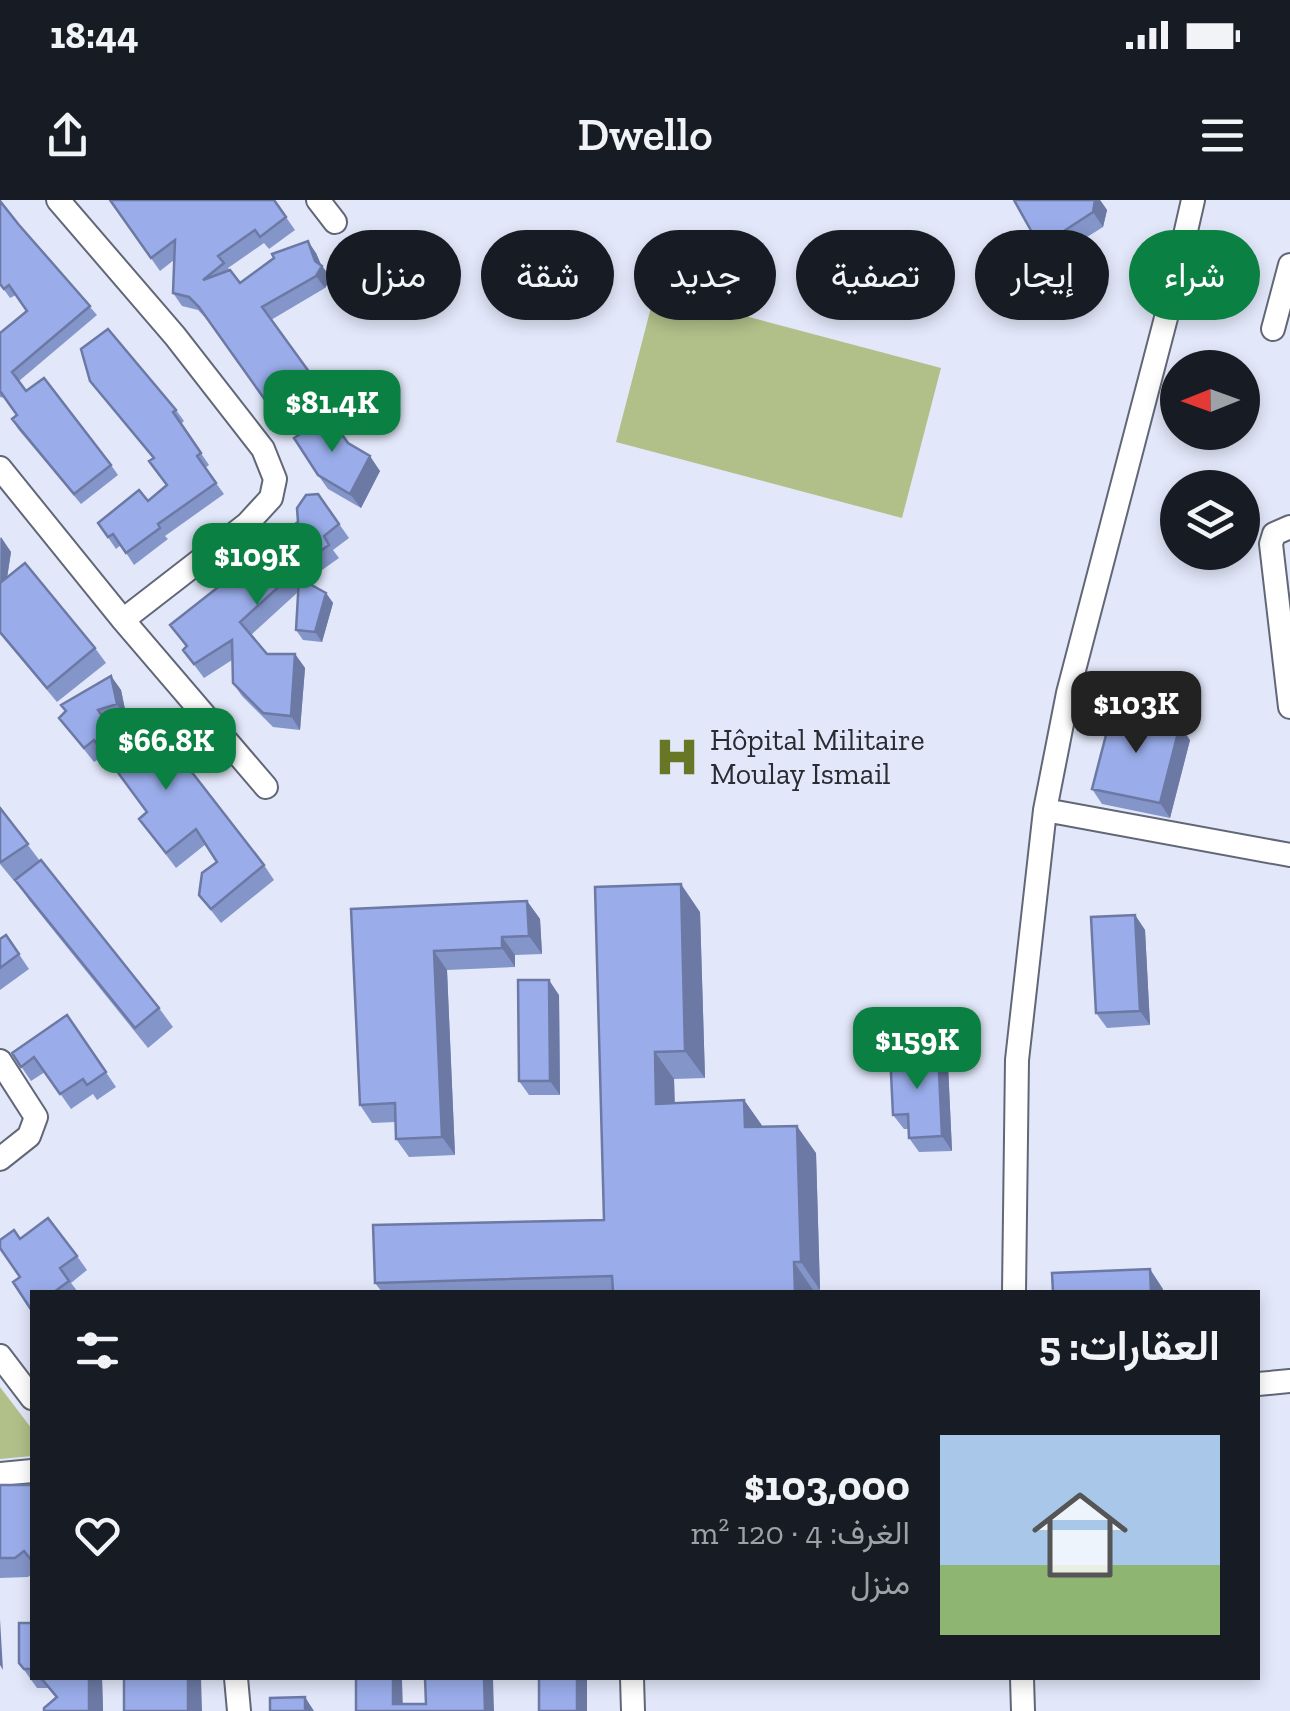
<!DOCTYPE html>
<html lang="ar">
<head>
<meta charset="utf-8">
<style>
  :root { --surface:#171b24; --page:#242831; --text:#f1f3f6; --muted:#9ea1a6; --accent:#0b8043 }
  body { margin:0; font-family:"Zilla Slab",Vazirmatn,serif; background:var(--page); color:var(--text); direction:rtl; height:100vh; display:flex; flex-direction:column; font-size:38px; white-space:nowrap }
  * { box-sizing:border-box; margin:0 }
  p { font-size:32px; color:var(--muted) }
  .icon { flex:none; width:55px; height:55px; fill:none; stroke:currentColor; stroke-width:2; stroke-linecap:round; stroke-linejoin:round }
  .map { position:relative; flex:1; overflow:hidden; direction:ltr }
  .sheet { position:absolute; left:30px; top:1090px; width:1230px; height:390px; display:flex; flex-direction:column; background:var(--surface); border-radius:0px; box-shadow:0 5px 15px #0003; direction:rtl }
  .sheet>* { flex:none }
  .guide { position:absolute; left:30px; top:30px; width:1230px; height:90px; direction:rtl; display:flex; gap:20px }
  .needle { width:65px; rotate:269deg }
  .controls { position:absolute; left:1160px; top:150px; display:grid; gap:20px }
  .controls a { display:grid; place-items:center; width:100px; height:100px; border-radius:50%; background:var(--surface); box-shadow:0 5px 15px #0003; font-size:50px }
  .price { position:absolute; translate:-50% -85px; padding:0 22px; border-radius:20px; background:var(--accent); color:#fff; font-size:32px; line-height:65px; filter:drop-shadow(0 2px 5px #0008) }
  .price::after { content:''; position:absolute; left:50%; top:60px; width:30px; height:22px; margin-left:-15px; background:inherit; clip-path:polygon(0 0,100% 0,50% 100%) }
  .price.on { background:#222; color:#fff }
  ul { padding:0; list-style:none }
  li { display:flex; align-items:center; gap:30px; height:250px; padding:0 40px }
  li span { display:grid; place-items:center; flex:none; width:280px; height:200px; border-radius:0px; color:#555 }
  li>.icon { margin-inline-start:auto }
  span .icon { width:120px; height:120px; fill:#fffc; stroke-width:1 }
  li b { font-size:42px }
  h2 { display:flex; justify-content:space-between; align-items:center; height:120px; padding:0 40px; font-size:42px }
  .tag { padding:0 35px; border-radius:45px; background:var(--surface); box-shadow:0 5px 15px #0003; font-size:35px; line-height:90px }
  .tag.on { background:var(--accent); color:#fff }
  .status { display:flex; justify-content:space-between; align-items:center; height:70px; padding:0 50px; background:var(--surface); direction:ltr }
  .status svg { height:28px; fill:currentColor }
  header { display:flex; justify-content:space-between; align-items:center; height:130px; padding:0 40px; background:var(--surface); font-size:45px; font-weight:600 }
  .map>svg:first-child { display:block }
</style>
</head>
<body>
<div class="status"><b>18:44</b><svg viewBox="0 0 49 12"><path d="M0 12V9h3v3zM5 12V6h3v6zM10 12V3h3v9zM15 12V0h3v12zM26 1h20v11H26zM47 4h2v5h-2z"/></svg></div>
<header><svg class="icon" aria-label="menu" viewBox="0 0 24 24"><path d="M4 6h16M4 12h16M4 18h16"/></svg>Dwello<svg class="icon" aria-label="share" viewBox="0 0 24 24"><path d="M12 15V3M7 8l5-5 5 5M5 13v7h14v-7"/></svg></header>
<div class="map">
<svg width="1290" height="1511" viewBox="0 0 1290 1511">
  <rect width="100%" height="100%" fill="#e2e8fa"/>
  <path fill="#b1bf89" d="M 655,92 L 941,168 L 902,318 L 616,242 Z
    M 0,1187 L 32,1229 L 32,1256 L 0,1259 Z"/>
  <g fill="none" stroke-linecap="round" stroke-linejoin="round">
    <g stroke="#626777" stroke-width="26">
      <path id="street" d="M 58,0 L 175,136 L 263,249 L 275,279 L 271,298 L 247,324 L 123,420
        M 318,0 L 335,22
        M 1273,129 L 1290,65
        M 0,268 L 123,420 L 266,587
        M 1290,327 L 1274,334 L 1271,344 L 1290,507
        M 1045,610 L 1290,655
        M 0,861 L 36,917 L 29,936 L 0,959
        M 1014,1092 L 1017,860 L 1045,610 L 1068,493 L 1167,114 L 1193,0
        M 0,1156 L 32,1198
        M 1258,1184 L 1290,1181
        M 0,1274 L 32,1271
        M 236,1478 L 239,1511
        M 632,1478 L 633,1511
        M 1022,1478 L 1023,1511"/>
    </g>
    <use href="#street" stroke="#fff" stroke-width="22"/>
  </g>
  <path fill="#8495c9" d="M 110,0 L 274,0 L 295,30 L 269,49 L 264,43 L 228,68 L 240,83 L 316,53 L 321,65 L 331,78 L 325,88 L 271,120 L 324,193 L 282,224 L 208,120 L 198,110 L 182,106 L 173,93 L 174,60 L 160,71 Z
    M 1014,0 L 1100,0 L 1107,10 L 1103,27 L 1060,54 L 1043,49 Z
    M 19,25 L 97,115 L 19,181 L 26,191 L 111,265 L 118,275 L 81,304 L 18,229 L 12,219 L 17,215 L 5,198 L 0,197 L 0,133 L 27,111 L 16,95 L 10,98 L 0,84 Z
    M 90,181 L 176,210 L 184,221 L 181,224 L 209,265 L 205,268 L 224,294 L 165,336 L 168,339 L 134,365 L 121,345 L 116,349 L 98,323 L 148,301 L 167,285 L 153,258 Z
    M 348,243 L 380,271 L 361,308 L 328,289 L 318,275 Z
    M 318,294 L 349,338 L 333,350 L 339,358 L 305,382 L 326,393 L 333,403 L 322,442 L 303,440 L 296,430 L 298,392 L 251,435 L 267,454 L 295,454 L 305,468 L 300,530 L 273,527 L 242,496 L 233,483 L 232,460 L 204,478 L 183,450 L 186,447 L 170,425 L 229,379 L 222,369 L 267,344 L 298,322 Z
    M 0,337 L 11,352 L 7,378 L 95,448 L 106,463 L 57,502 L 0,434 Z
    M 111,476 L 121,490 L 127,519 L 108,524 L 124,548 L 153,542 L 264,665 L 274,680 L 221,723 L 199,695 L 217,662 L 206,644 L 176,668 L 139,619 L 147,612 L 105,555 L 94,562 L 59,518 Z
    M 1190,540 L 1170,618 L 1102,604 L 1092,589 Z
    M 0,608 L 40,661 L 159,808 L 173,827 L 148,848 L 29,700 L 15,680 L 20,676 L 14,681 L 0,664 Z
    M 595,687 L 700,712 L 705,878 L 674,879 L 675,903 L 744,900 L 763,927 L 816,953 L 820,1090 L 813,1090 L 813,1092 L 382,1092 L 375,1083 L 604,1020 Z
    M 527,701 L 540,719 L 542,754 L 515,755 L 515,767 L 447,770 L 455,955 L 409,957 L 396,939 L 396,922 L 372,923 L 360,905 L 351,709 Z
    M 1135,715 L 1145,730 L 1150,825 L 1107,828 L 1096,813 Z
    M 6,735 L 29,769 L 0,790 L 0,739 Z
    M 559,795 L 560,895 L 529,895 L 519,881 Z
    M 67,815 L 116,887 L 97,900 L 93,894 L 71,909 L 45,872 L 31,881 L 12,853 Z
    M 948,865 L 952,951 L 919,952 L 909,938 L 908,929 L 904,929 L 893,915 Z
    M 20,1039 L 77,1056 L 87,1070 L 71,1083 L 78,1092 L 32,1092 L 20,1077 Z
    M 0,1285 L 32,1285 L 32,1374 L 28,1377 L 0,1378 Z
    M 32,1423 L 32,1478 L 102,1478 L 103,1511 L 44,1511 L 56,1498 L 48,1488 L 37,1488 L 19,1463 Z"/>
  <path fill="#6c79a4" d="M 1095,0 L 1100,0 L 1107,10 L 1103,27 L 1093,12 Z
    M 308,41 L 316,53 L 322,67 L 322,66 L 331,78 L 325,88 L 316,76 L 315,61 Z
    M 370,256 L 380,271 L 361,308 L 350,294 Z
    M 1,337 L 11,352 L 3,404 L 0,400 Z
    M 326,393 L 333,403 L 322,442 L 315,432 Z
    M 295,454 L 305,468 L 300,530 L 291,516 Z
    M 111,476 L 121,490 L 127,519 L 117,504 Z
    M 1180,525 L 1190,540 L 1170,618 L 1160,603 Z
    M 681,684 L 700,712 L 705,878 L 685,851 Z
    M 527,701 L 540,719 L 542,754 L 529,736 Z
    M 1135,715 L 1145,730 L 1150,825 L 1140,811 Z
    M 502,737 L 515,755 L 515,767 L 502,748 Z
    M 434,751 L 447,770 L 455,955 L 442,937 Z
    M 549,780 L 559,795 L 560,895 L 550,881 Z
    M 938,851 L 948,865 L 952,951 L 942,936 Z
    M 655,852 L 674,879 L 675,931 L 656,904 Z
    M 744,900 L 763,927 L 745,927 Z
    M 797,926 L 816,953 L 820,1090 L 801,1062 Z
    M 794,1062 L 813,1090 L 813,1092 L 795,1092 Z
    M 1150,1069 L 1163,1089 L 1163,1092 L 1151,1092 Z
    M 0,1419 L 3,1470 L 0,1465 Z
    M 89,1478 L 102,1478 L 103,1511 L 89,1511 Z
    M 188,1478 L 201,1478 L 202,1511 L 188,1511 Z
    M 393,1478 L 400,1478 L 402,1480 L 403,1511 L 393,1504 Z
    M 484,1478 L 492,1478 L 493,1479 L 494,1511 L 485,1511 Z
    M 577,1478 L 587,1478 L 587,1511 L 577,1511 Z
    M 305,1497 L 314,1511 L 305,1511 Z"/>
  <path fill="#9aadea" stroke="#6c79a4" stroke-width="2.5" d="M 110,0 L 274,0 L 286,17 L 260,37 L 255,30 L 218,56 L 224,63 L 203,80 L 230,70 L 240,83 L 274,58 L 272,54 L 308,41 L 315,61 L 322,66 L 316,76 L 262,107 L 315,180 L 273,211 L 199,107 L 189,97 L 173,93 L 175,40 L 151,58 Z
    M 1014,0 L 1095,0 L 1093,12 L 1050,40 L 1033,34 Z
    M 0,1 L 19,25 L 90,106 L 12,172 L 26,191 L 44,178 L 111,265 L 74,294 L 12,219 L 17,215 L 0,191 L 0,133 L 27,111 L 9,85 L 4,89 L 0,84 Z
    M 108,129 L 176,210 L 173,212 L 201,253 L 197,256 L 216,283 L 158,324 L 160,328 L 126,353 L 113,334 L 108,337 L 98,323 L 139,290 L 148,301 L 167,285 L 149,261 L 154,258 L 90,181 L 81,149 Z
    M 328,215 L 348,243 L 370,256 L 350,294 L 318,275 L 294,238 Z
    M 318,294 L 339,324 L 324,336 L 329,345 L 291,371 L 294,373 L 240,422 L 267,454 L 295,454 L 291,516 L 263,513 L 233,483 L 232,440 L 194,464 L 183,450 L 187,446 L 170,425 L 231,377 L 222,369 L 261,335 L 267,344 L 298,322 L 297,308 L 306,295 Z
    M 25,363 L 95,448 L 47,488 L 0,432 L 0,383 Z
    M 299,378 L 326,393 L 315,432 L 296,430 Z
    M 111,476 L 117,504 L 98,510 L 124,548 L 145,531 L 153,542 L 163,535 L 264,665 L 211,709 L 199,695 L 202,673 L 217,662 L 196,629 L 166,653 L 139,619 L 147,612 L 94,540 L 84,548 L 59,518 L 66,511 L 61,505 Z
    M 1113,508 L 1180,525 L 1160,603 L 1092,589 Z
    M 0,608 L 28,644 L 1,662 L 0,661 Z
    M 41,660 L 159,808 L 135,828 L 15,680 Z
    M 681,684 L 685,851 L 655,852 L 656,904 L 744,900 L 745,927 L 797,926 L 801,1062 L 794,1062 L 795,1092 L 613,1092 L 612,1076 L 375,1083 L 373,1025 L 604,1020 L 595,687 Z
    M 527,701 L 529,736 L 502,737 L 502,748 L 434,751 L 442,937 L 396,939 L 395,903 L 360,905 L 351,709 Z
    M 1135,715 L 1140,811 L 1096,813 L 1091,717 Z
    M 6,735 L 19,754 L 0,768 L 0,739 Z
    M 518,780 L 549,780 L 550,881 L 519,881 Z
    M 67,815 L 106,872 L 87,885 L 83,879 L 60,894 L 34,857 L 21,867 L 12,853 Z
    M 938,851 L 942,936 L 909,938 L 908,914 L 893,915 L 890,853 Z
    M 48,1018 L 77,1056 L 60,1068 L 69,1081 L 54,1092 L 32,1092 L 32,1111 L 13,1082 L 20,1077 L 0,1048 L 0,1040 L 14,1030 L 20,1039 Z
    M 1150,1069 L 1151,1092 L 1053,1092 L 1052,1073 Z
    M 0,1285 L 32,1285 L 32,1361 L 24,1351 L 15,1358 L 0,1358 Z
    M 19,1423 L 32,1423 L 32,1469 L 24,1469 L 19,1463 Z
    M 41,1478 L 89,1478 L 89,1511 L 44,1511 L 44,1508 L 57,1497 Z
    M 124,1478 L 188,1478 L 188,1511 L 124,1511 Z
    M 356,1478 L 393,1478 L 393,1504 L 426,1504 L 425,1478 L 484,1478 L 485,1511 L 356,1511 Z
    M 539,1478 L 577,1478 L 577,1511 L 539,1511 Z
    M 305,1497 L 305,1511 L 270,1511 L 270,1498 Z"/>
  <defs>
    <g id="hospital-bare" transform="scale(3.45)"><path d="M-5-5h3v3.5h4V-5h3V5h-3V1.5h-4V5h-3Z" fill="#677725" stroke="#e2e8fa" stroke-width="2.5" paint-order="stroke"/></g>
  </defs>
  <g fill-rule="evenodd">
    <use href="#hospital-bare" x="677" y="557"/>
  </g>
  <g text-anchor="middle" stroke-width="10" stroke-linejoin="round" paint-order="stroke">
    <g font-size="30" fill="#292b32" stroke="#e2e8fa" text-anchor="start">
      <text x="710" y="550">Hôpital Militaire<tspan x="710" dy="34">Moulay Ismail</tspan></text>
    </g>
  </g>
</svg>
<div class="controls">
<a><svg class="needle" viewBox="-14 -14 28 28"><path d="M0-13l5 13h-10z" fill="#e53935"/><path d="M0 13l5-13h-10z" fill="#9ea1a6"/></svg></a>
<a><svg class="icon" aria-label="layers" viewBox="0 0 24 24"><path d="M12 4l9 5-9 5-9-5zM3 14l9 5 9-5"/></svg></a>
</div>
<b class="price" style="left:332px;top:255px">$81.4K</b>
<b class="price" style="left:257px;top:408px">$109K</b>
<b class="price on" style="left:1136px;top:556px">$103K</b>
<b class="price" style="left:166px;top:593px">$66.8K</b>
<b class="price" style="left:917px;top:892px">$159K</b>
<div class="guide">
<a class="tag on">شراء</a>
<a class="tag">إيجار</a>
<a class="tag">تصفية</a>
<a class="tag">جديد</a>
<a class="tag">شقة</a>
<a class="tag">منزل</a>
</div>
<section class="sheet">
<h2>العقارات: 5<svg class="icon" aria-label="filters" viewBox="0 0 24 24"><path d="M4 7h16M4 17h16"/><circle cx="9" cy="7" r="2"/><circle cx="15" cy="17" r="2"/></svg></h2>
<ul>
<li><span style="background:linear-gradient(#a9c7e8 65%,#8fb573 0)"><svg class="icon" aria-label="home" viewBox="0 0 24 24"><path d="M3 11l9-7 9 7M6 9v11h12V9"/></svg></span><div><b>$103,000</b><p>الغرف: 4 · 120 m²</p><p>منزل</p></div><svg class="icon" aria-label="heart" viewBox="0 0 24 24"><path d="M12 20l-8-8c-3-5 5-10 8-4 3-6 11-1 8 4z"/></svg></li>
</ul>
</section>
</div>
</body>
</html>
